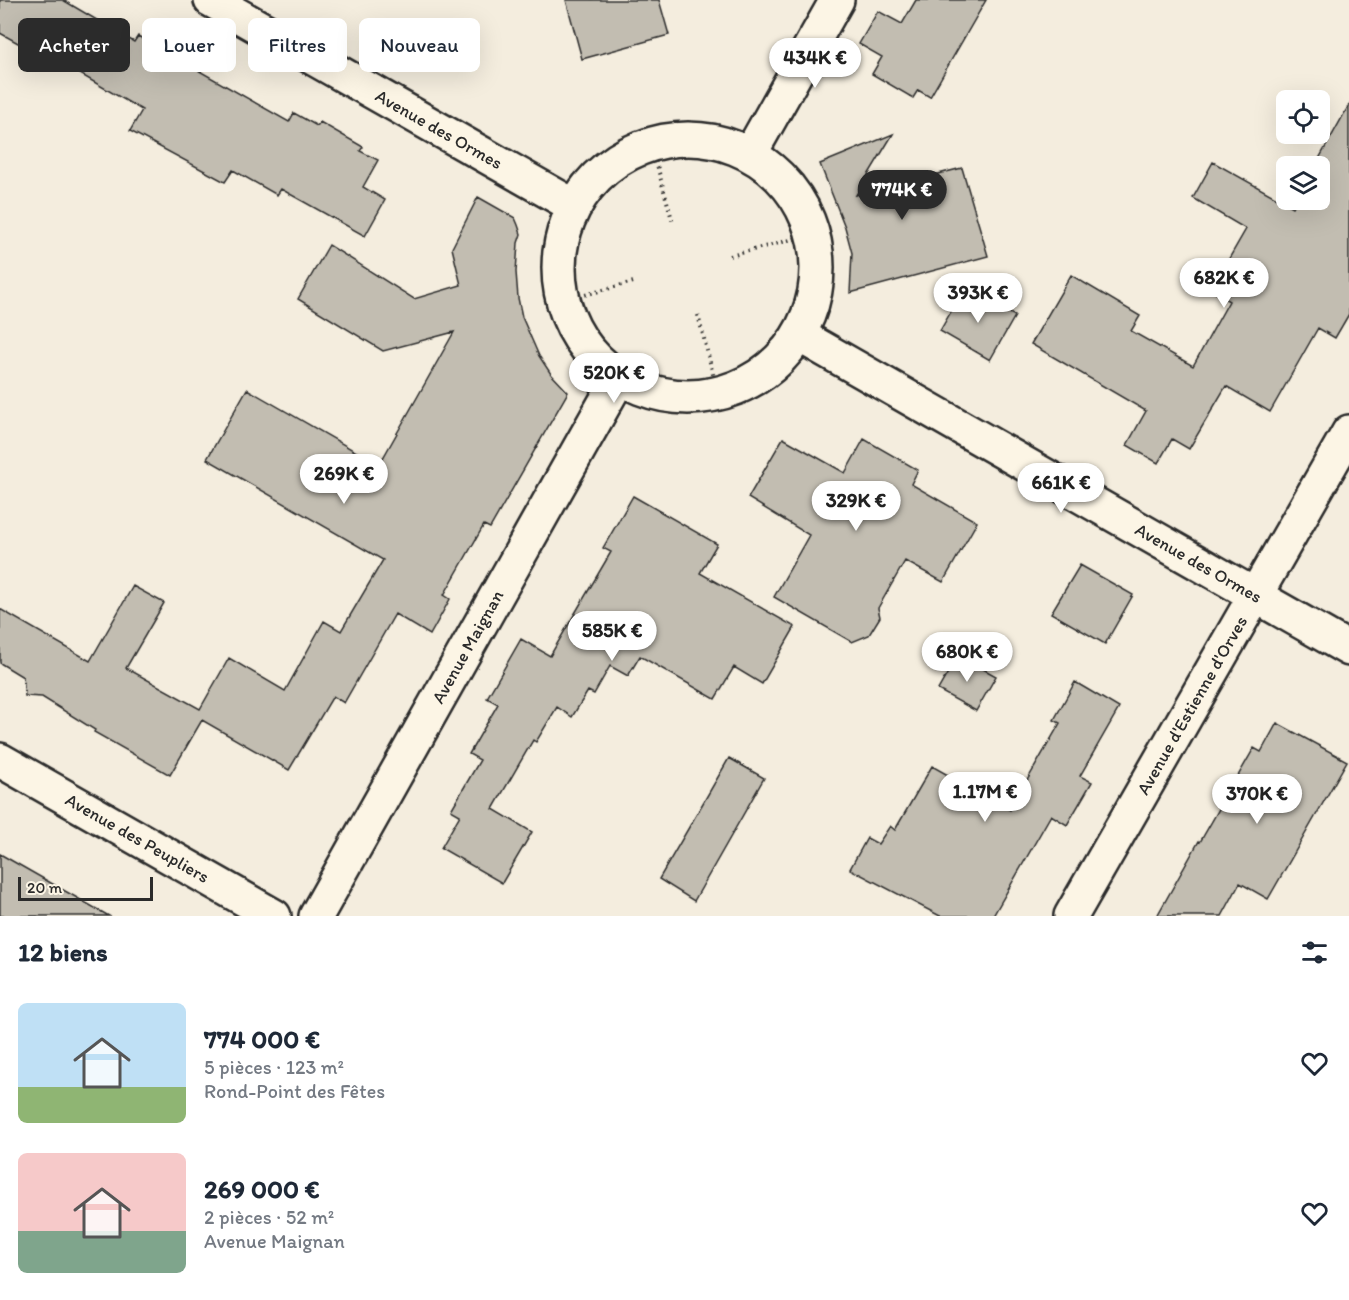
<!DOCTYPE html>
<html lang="fr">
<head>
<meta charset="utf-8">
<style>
  :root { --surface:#fff; --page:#f2f2f3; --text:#1f2937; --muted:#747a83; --accent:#2b2b2b }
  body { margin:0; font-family:Itim,sans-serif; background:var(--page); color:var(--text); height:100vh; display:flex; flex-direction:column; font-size:22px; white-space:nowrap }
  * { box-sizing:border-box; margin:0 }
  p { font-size:20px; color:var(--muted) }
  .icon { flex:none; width:33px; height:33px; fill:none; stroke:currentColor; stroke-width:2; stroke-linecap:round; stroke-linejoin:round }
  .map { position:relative; height:916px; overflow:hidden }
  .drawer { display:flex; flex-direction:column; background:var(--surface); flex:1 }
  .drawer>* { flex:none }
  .banner { position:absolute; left:18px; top:18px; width:600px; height:54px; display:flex; gap:12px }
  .buttons { position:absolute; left:1276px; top:90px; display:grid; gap:12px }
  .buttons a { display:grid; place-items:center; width:54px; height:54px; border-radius:9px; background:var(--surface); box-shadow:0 6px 24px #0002; font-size:30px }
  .scale { position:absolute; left:18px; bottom:15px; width:135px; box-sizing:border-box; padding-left:6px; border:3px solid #2b2b2b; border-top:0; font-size:16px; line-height:21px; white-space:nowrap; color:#2b2b2b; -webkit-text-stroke:4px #fcf5e5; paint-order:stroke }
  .price { position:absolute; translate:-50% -51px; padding:0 14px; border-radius:21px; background:#fff; color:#222; font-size:20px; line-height:39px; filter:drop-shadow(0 2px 3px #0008) }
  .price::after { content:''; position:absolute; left:50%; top:36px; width:18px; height:14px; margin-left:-9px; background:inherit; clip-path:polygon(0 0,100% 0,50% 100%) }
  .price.selected { background:var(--accent); color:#fff }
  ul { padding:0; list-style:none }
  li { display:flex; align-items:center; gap:18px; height:150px; padding:0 18px }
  li span { display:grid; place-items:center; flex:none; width:168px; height:120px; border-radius:9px; color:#555 }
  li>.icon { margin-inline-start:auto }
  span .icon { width:72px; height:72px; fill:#fffc; stroke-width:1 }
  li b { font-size:26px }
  h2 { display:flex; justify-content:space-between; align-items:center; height:72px; padding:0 18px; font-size:26px }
  .pill { padding:0 21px; border-radius:9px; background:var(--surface); box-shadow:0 6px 24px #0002; font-size:21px; line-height:54px }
  .pill.selected { background:var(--accent); color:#fff }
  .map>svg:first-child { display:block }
</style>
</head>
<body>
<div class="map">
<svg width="1349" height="916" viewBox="0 0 1349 916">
  <rect width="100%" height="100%" fill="#f4edde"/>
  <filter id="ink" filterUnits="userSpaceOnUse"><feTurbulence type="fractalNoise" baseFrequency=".0167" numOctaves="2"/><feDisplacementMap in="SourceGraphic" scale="12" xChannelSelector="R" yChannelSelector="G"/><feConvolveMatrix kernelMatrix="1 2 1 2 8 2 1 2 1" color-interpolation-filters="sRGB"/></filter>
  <g filter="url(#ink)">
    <path fill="#c2bdb1" stroke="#2b2b2b" stroke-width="1.5" d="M 0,0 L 63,0 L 134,42 L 138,36 L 289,122 L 294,113 L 317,126 L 320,122 L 363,147 L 360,151 L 378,160 L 363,187 L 385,200 L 365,236 L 281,189 L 277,195 L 233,170 L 225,182 L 130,131 L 142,110 L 29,44 L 27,48 L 0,33 Z
      M 566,0 L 659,0 L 669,35 L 582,59 Z
      M 916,0 L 986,0 L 930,97 L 918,90 L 913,98 L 872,74 L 882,57 L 859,44 L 878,11 L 902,24 Z
      M 1349,105 L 1349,314 L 1335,338 L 1318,328 L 1270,412 L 1226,386 L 1189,449 L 1172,439 L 1158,463 L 1127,445 L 1146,411 L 1031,344 L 1071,275 L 1140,316 L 1131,331 L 1193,366 L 1229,301 L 1211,290 L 1246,229 L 1193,198 L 1213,162 L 1293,207 L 1297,200 L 1320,200 L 1320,166 L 1315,166 Z
      M 893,134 L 856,195 L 962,168 L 988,256 L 850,293 L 852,253 L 845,227 L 820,164 Z
      M 478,197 L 515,218 L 518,225 L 521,234 L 518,243 L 516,272 L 518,298 L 522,317 L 539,356 L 551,374 L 568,392 L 490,528 L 484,525 L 444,595 L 450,599 L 430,635 L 395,614 L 344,703 L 333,696 L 289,770 L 202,720 L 170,775 L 94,732 L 95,730 L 42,697 L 25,696 L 23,677 L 0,663 L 0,609 L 90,661 L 133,586 L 164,603 L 126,668 L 200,709 L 229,658 L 285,691 L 324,621 L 341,631 L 383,560 L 207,459 L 247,389 L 379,465 L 454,332 L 383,351 L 298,299 L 329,245 L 414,299 L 461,285 L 452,248 Z
      M 965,287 L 1015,316 L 990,360 L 940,331 Z
      M 783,438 L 845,473 L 864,439 L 918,470 L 911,484 L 977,522 L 943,582 L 905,561 L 878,608 L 880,617 L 869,635 L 852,642 L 774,597 L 809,535 L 748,498 Z
      M 633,496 L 717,544 L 700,573 L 795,627 L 762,684 L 734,667 L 715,699 L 640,656 L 628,676 L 610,666 L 594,694 L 588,691 L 572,717 L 557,707 L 536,742 L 533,740 L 493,809 L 532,832 L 502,883 L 441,848 L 460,815 L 451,810 L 480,760 L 469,754 L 498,704 L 487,698 L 521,639 L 550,656 L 611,552 L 603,548 Z
      M 1080,565 L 1133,595 L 1105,644 L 1051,613 Z
      M 958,655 L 996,676 L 976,711 L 938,690 Z
      M 1075,682 L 1119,708 L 1080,776 L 1092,782 L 1067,825 L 1051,815 L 993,916 L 940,916 L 850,869 L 867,838 L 878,844 L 890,826 L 895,830 L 932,766 L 1010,810 L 1060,723 L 1054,720 Z
      M 1277,723 L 1347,761 L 1268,899 L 1240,883 L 1222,916 L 1157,916 L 1199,841 L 1200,842 L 1254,748 L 1261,752 Z
      M 729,758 L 764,778 L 694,901 L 659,879 Z
      M 0,854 L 109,916 L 0,916 Z"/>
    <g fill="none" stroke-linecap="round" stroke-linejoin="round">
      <g stroke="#2b2b2b" stroke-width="38">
        <g id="minor">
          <path id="s1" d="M 211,0 L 574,206"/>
          <circle cx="688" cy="268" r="129"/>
          <path d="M 750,154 L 837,0"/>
          <path id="s2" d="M 799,335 L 1349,649"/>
          <path id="s3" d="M 0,760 L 274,916"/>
          <path id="s4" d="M 316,916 L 619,378"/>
          <path id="s5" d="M 1071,916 L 1349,432"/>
        </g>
      </g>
      <path stroke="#2b2b2b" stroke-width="4" stroke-dasharray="1.5 4.5" stroke-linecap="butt" d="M 651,144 L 673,223
        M 730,256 L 813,234
        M 562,301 L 637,281
        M 698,315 L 718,394"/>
      <use href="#minor" stroke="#fcf5e5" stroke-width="33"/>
    </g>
  </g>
  <g text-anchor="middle" stroke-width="5" stroke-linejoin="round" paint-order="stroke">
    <g font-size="18" fill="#2b2b2b" stroke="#fcf5e5">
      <text dy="6" stroke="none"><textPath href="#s1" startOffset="262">Avenue des Ormes</textPath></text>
      <text dy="6" stroke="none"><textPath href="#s2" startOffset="460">Avenue des Ormes</textPath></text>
      <text dy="6" stroke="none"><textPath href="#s4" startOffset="309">Avenue Maignan</textPath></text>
      <text dy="6" stroke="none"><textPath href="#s5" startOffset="243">Avenue d'Estienne d'Orves</textPath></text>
      <text dy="6" stroke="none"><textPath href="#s3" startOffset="158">Avenue des Peupliers</textPath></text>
    </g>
  </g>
</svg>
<div class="buttons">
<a><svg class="icon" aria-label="locate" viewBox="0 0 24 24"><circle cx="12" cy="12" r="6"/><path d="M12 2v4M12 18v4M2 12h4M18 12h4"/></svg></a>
<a><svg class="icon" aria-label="layers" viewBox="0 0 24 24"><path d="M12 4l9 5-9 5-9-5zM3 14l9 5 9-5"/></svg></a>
</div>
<div class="scale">20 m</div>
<b class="price" style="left:815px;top:89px">434K €</b>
<b class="price selected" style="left:902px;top:221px">774K €</b>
<b class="price" style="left:1224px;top:309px">682K €</b>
<b class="price" style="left:978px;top:324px">393K €</b>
<b class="price" style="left:614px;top:404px">520K €</b>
<b class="price" style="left:344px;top:505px">269K €</b>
<b class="price" style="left:1061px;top:514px">661K €</b>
<b class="price" style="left:856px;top:532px">329K €</b>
<b class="price" style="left:612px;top:662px">585K €</b>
<b class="price" style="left:967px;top:683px">680K €</b>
<b class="price" style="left:985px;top:823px">1.17M €</b>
<b class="price" style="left:1257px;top:825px">370K €</b>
<div class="banner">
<a class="pill selected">Acheter</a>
<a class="pill">Louer</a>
<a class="pill">Filtres</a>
<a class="pill">Nouveau</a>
</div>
</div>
<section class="drawer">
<h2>12 biens<svg class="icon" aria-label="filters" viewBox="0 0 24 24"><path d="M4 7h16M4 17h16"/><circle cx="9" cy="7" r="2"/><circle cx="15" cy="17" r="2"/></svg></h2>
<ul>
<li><span style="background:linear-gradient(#bfe0f5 70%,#8fb573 0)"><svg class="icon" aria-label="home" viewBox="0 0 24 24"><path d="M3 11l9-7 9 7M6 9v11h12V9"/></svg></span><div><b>774 000 €</b><p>5 pièces · 123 m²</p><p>Rond-Point des Fêtes</p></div><svg class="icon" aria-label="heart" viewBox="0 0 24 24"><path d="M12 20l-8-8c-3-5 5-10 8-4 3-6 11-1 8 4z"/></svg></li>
<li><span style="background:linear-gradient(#f6c9c9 65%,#7fa58c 0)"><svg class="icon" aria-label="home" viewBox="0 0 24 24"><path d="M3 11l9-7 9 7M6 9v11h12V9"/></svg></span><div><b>269 000 €</b><p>2 pièces · 52 m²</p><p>Avenue Maignan</p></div><svg class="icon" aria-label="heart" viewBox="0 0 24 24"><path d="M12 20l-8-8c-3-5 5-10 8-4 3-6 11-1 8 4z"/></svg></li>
</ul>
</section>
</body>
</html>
